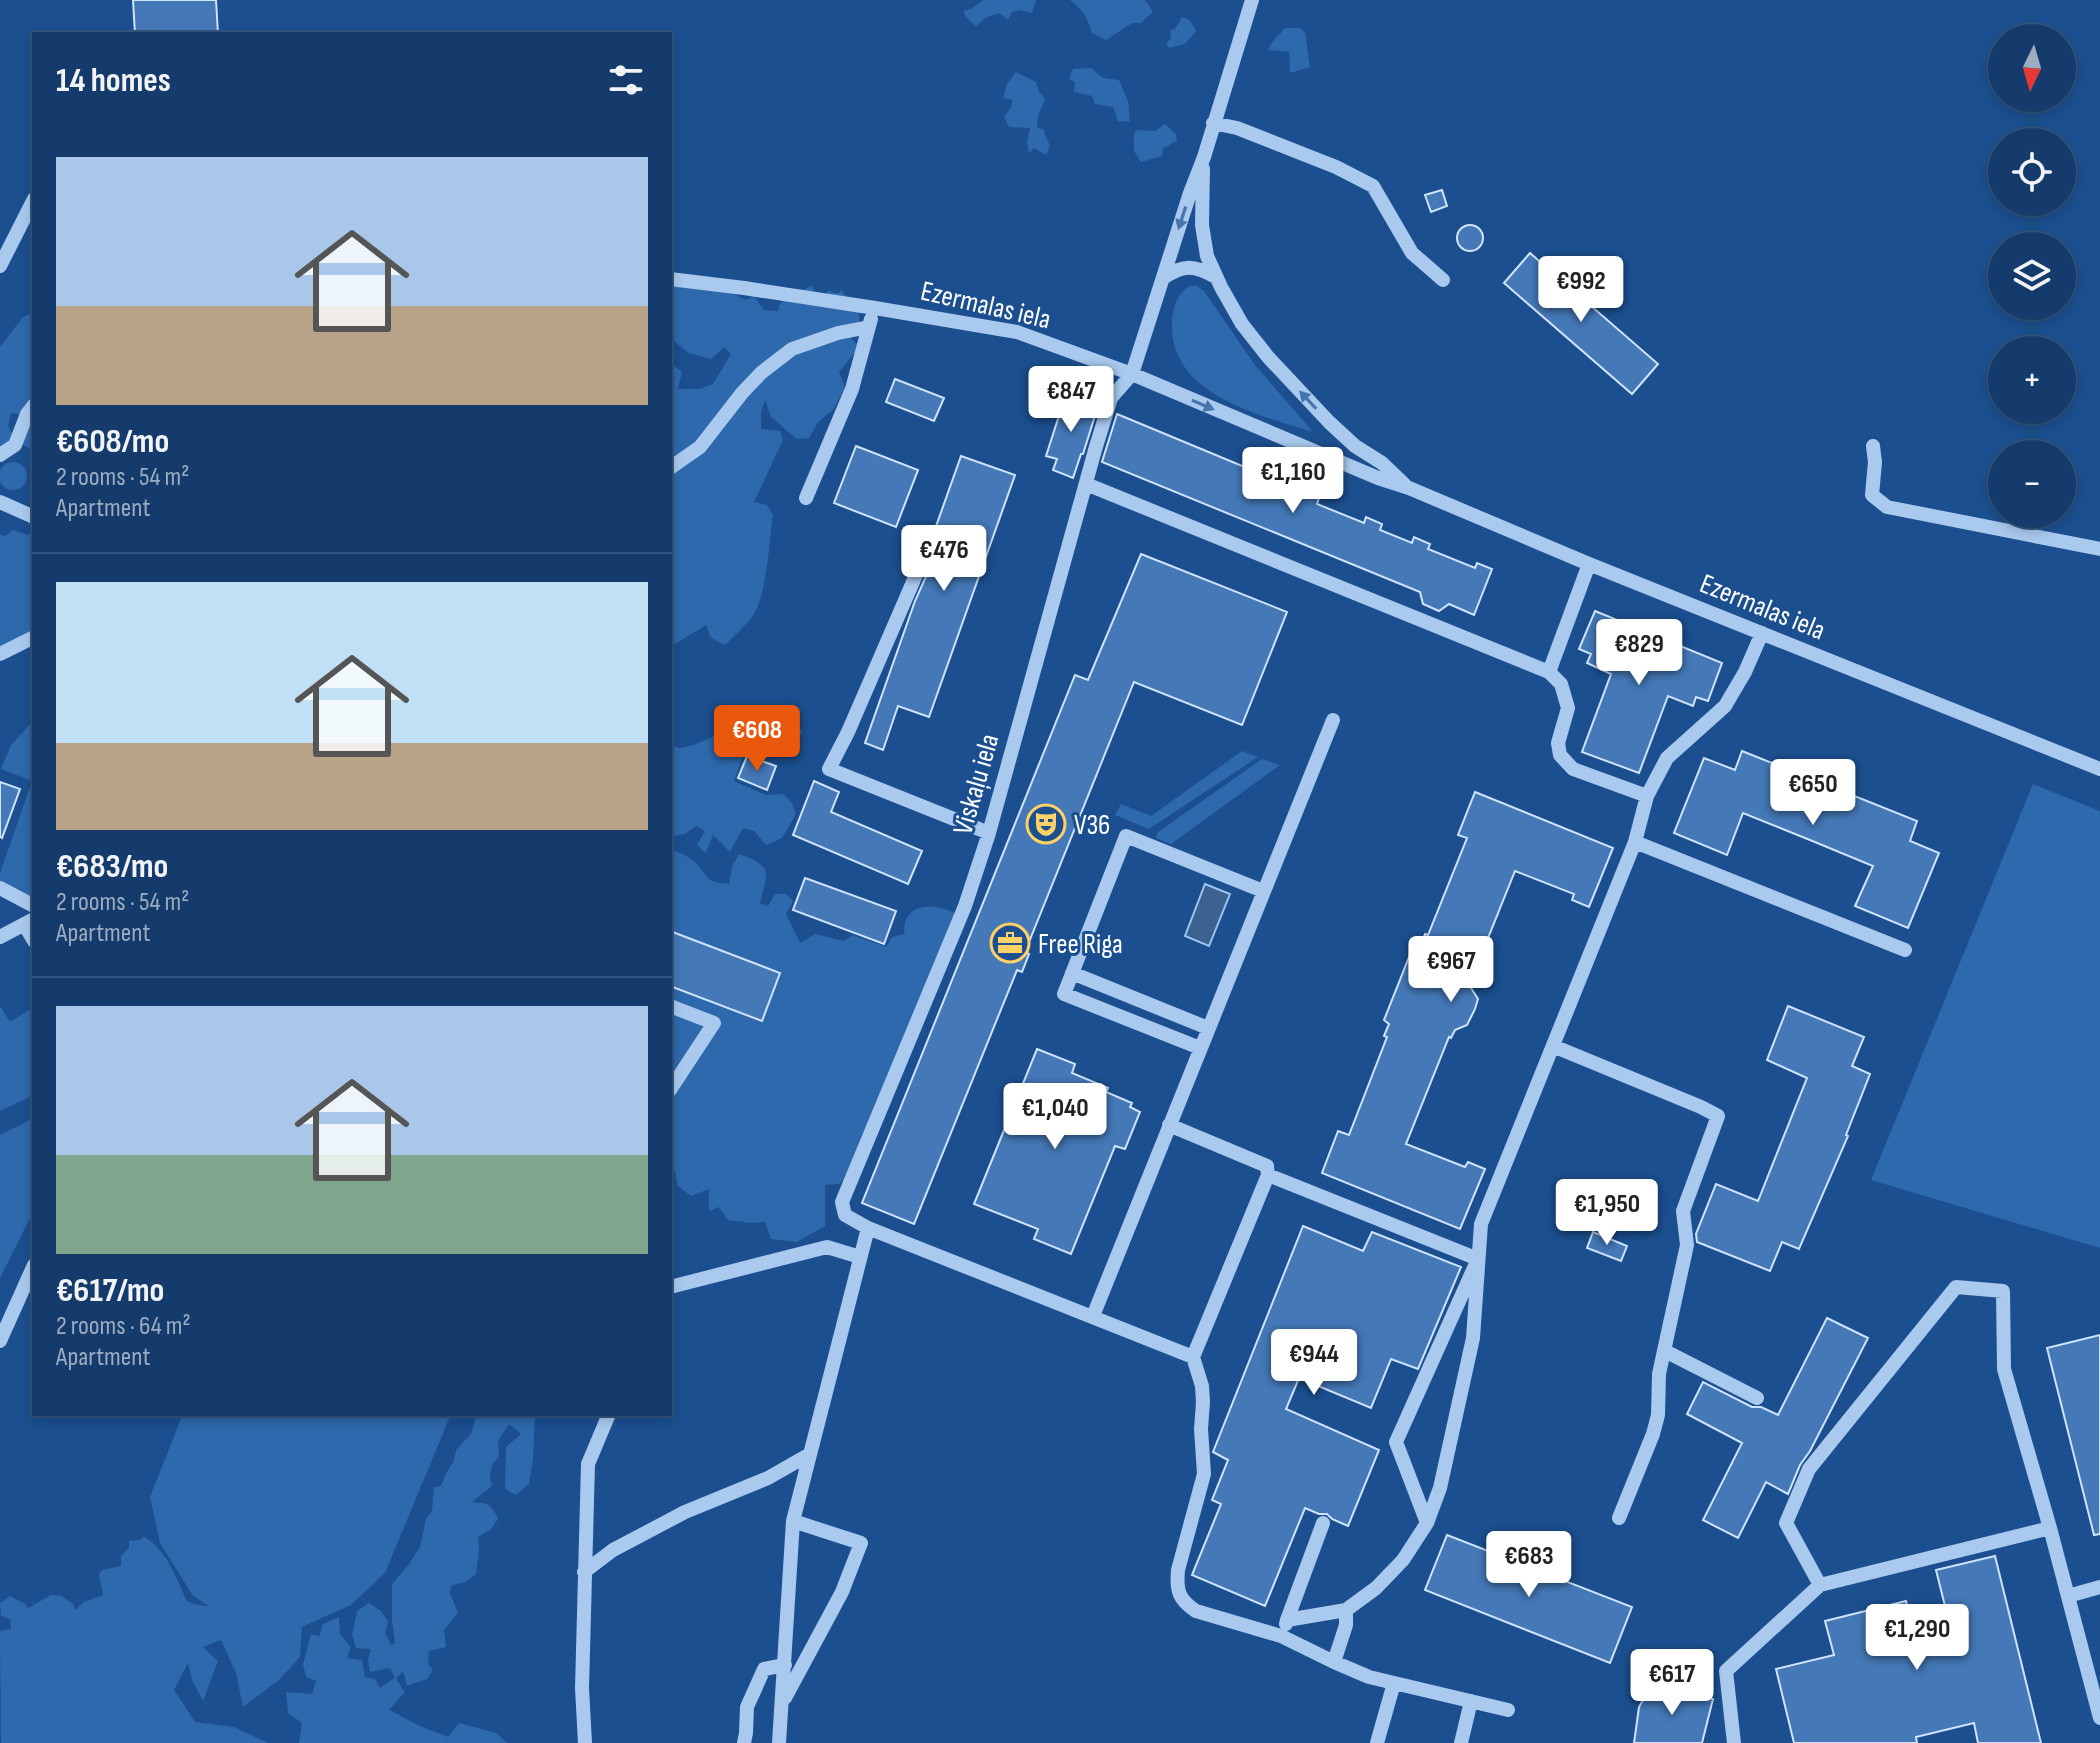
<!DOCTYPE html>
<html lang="en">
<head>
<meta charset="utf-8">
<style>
  :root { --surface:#143b6b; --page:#214673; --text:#f1f3f6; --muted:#9dadc1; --line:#33557e; --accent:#ea580c }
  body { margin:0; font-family:"Sofia Sans Condensed",sans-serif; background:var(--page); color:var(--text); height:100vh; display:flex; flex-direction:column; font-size:30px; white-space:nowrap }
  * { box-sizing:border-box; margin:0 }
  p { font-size:26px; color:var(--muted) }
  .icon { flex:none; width:44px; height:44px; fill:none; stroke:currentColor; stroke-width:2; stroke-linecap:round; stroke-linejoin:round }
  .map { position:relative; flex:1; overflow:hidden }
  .panel { position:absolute; left:32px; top:32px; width:640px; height:1384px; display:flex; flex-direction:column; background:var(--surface); border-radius:0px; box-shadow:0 4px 12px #0003,0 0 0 2px var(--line) }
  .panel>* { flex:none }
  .needle { width:52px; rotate:185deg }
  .controls { position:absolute; left:1988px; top:24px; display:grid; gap:16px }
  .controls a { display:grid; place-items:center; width:88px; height:88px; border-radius:50%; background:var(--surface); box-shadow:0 4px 12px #0003,0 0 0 2px var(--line); font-size:40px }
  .price { position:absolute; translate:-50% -68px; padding:0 18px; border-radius:8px; background:#fff; color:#222; font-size:26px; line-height:52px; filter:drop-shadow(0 2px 4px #0008) }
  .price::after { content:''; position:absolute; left:50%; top:48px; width:24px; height:18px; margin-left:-12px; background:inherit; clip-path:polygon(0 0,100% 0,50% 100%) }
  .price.selected { background:var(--accent); color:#fff }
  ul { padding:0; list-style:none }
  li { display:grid; align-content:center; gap:16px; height:424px; padding:0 24px }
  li+li { border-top:2px solid var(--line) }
  li span { display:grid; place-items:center; height:248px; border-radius:0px; color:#555 }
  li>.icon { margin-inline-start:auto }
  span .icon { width:144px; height:144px; fill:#fffc; stroke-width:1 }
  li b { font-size:34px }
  h2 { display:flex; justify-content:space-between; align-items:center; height:96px; padding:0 24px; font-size:34px }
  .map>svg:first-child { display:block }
</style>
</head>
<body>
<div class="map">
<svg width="2100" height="1743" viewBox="0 0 2100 1743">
  <rect width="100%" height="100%" fill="#1b4f8f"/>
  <path fill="#2e69ad" d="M 983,0 L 1036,0 L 1032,13 L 1021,10 L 1012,12 L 1008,20 L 999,13 L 985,18 L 976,26 L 966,17 L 963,11 L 971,9 Z
    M 1070,0 L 1145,0 L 1153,12 L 1141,23 L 1132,23 L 1106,40 L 1092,33 C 1088,18 1082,9 1070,0 Z
    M 1182,17 L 1190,20 L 1196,31 L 1185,44 L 1169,48 L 1166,44 L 1171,38 L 1170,30 L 1175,29 Z
    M 1285,28 L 1300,28 L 1305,32 L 1310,67 L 1290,73 L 1289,52 L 1268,50 C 1272,40 1279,36 1285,28 Z
    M 1091,68 L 1103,78 L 1119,80 L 1128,101 L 1130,122 L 1118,121 L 1113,107 L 1095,104 L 1092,96 L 1074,92 L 1075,82 L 1069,79 L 1073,69 Z
    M 1016,72 L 1036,82 L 1039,91 L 1045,99 L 1038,116 L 1037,128 L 1043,129 L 1050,146 L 1046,155 L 1034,148 L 1029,153 L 1027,142 L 1030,128 L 1009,127 L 1004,117 L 1011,107 L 1012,100 L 1003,98 L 1007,84 Z
    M 1165,124 L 1176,134 L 1177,141 L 1163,148 L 1162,156 L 1141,162 L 1134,151 L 1134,133 L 1138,130 L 1155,131 Z
    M 670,283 L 733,293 L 745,300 L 754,296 L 764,310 L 778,311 L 779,305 L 786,298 L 791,302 L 798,303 L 800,291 L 812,286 L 815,293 L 824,295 L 829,290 L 833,293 L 839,293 L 841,290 L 859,311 L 860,328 L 848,334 L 859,347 L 839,372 L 845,388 L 833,410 L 818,422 L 809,438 L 797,439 L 771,417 L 765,400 L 761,412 L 761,429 L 780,431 L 783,440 L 754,502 L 767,505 L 773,515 C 769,541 767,597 752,617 C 744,627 734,636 725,645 L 711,638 L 706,625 L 670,647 L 670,363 L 682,372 L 678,389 L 699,389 L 713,384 L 731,354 L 724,347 L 711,359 L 689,353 L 674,341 L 674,331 L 672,326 L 670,328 Z
    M 1189,286 L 1197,286 L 1204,291 L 1255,365 L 1313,432 C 1259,415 1169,394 1172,323 C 1172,309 1177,294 1189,286 Z
    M 34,312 L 34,450 L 19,443 L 22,415 L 11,413 L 8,426 L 11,432 L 15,434 L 0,462 L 0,347 L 23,317 Z
    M-1 476a14 14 0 1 1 28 0a14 14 0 1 1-28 0Z
    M 34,529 L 34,620 L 28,636 L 0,647 L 0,535 L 5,536 L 13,530 L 28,535 Z
    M 770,710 L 793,722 L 803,732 L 789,748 L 777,751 L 784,732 L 771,726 L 733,748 L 744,753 L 734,781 L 766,795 L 783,794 L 792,803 L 796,814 L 782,838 L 766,845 L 754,831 L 743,828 L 730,852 L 713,835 L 706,853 L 697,845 L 705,831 L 696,826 L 685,834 L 670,837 L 670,745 L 680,748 L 694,745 Z
    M 34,720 L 34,902 L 0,888 L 0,873 L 32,781 L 1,769 L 11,745 Z
    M 1242,751 L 1258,757 L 1149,829 L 1115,815 L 1121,804 L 1151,816 Z
    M 1262,759 L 1280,765 L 1171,844 L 1156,838 L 1158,832 Z
    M 2033,784 L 2100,811 L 2100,1248 L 1871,1180 Z
    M 670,842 L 671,849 C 680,853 689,856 696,863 C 710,878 704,882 729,884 L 732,867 L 739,854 C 773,866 768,871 760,903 L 768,906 L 775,894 L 786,894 L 793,901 L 786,914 L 800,943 L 815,934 L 844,941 L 853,935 L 886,947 L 892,937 L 904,934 C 905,929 904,924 906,920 C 915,900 943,906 958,915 L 847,1178 L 839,1184 L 825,1185 L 825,1226 L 797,1242 L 771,1239 L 765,1222 L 750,1223 L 728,1220 L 719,1207 L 709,1211 L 709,1189 L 691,1196 L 677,1185 L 675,1170 L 670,1174 Z
    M 0,1006 L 10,1022 L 34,1007 L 34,1095 L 0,1111 Z
    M 34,1118 L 34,1210 L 0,1278 L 0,1135 Z
    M 183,1414 L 451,1414 L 385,1573 L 351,1605 L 302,1627 L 300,1657 L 280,1679 L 243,1707 L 236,1673 L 221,1640 L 203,1647 L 218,1661 L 203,1701 L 192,1680 L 188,1663 L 174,1690 L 195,1722 L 234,1727 L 268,1743 L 1,1743 L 0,1631 L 11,1629 L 10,1619 L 1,1616 L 0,1603 L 10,1596 L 25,1604 L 28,1608 L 51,1595 L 61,1596 L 73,1604 L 75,1610 L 84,1602 L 103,1595 L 99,1574 L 102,1570 L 121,1566 L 121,1556 L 129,1548 L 129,1541 L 140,1540 L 144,1537 C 166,1548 177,1580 187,1601 L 197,1605 L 209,1606 L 193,1596 L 160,1543 L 150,1497 Z
    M 477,1414 L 535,1414 L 533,1459 L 529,1484 L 516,1495 L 505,1489 L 506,1447 L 521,1434 L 509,1424 L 498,1441 L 499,1456 C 491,1465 488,1473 492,1486 L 472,1502 C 487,1503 492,1504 498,1519 L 491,1529 L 478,1537 L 479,1549 L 476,1574 L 467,1581 L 451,1586 L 450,1593 L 458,1613 L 444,1630 L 446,1647 L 429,1651 L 428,1664 L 433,1670 L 427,1679 L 407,1686 L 403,1671 L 396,1679 L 405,1692 L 389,1710 L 420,1726 L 448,1737 L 459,1723 L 496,1733 L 507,1743 L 299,1743 L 302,1723 L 288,1713 L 286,1692 L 312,1694 L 316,1681 L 306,1677 L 303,1664 L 311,1634 L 319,1636 L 323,1624 L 339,1617 L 340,1634 L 351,1647 L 347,1658 L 362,1660 L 365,1677 L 375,1679 L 380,1688 L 395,1678 L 390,1668 L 370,1672 L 368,1660 L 371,1649 L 356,1648 L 352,1635 L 357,1611 L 369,1603 L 381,1611 L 388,1621 L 385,1633 L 391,1645 L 395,1643 L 392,1620 L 392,1584 L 409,1564 L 420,1547 L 426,1519 L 432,1511 L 434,1487 L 441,1486 L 446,1473 L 454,1461 L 456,1450 L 471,1434 Z"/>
  <path fill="#3c6290" stroke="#9cc4f0" stroke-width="2" d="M 1205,884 L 1230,894 L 1209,946 L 1185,936 Z"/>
  <path fill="#4478b7" stroke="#cfe3fa" stroke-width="2" d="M 133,0 L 216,0 L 218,34 L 135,34 Z
    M 1442,190 L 1447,206 L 1431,212 L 1425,195 Z
    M1457 238a13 13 0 1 1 26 0a13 13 0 1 1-26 0Z
    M 1530,253 L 1658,364 L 1632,394 L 1504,283 Z
    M 895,379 L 944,398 L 934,421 L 886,402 Z
    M 1066,394 L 1098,406 L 1083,454 L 1081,454 L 1073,478 L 1053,470 L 1057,459 L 1046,456 Z
    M 1117,414 L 1319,498 L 1317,504 L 1364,523 L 1366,517 L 1382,524 L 1380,530 L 1412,543 L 1414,537 L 1430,544 L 1428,549 L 1475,568 L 1477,563 L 1492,569 L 1474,615 L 1449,604 L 1439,611 L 1423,604 L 1420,592 L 1102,462 Z
    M 856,446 L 918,470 L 896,527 L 834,503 Z
    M 961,456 L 1015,475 L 929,717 L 898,706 L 883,750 L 865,743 L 915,601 L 928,572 L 928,565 L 939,534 L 934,532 Z
    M 1141,554 L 1287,612 L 1242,725 L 1134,682 L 1025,952 L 1029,954 L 1022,972 L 1017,970 L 914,1224 L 862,1203 L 1075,675 L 1088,680 Z
    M 1595,611 L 1722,663 L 1708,701 L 1696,697 L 1693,706 L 1668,696 L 1639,773 L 1582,752 L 1611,674 L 1587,663 L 1591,654 L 1579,649 Z
    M 1742,751 L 1917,821 L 1910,841 L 1939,853 L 1908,928 L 1855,906 L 1873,866 L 1810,840 L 1743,813 L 1727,855 L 1674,833 L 1704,758 L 1735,770 Z
    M 747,756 L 776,766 L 767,790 L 738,778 Z
    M 814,781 L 839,792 L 831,812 L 922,851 L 908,884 L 793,835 Z
    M 0,782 L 20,789 L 2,838 L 0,837 Z
    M 1475,792 L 1613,848 L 1589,907 L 1572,900 L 1574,894 L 1515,871 L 1472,978 L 1475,979 L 1471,988 L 1478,999 L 1475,1009 L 1467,1025 L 1455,1030 L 1451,1038 L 1449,1037 L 1406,1144 L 1465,1167 L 1468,1162 L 1485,1169 L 1460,1229 L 1322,1173 L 1338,1131 L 1349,1135 L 1387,1037 L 1384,1036 L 1389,1024 L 1384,1020 L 1413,947 L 1420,948 L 1425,934 L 1428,935 L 1467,838 L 1458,835 Z
    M 805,878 L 896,911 L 884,944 L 793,910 Z
    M 670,931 L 780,973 L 762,1021 L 670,986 Z
    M 1788,1006 L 1864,1037 L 1852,1066 L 1870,1074 L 1846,1135 L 1848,1136 L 1799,1249 L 1782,1242 L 1770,1271 L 1697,1242 L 1696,1234 L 1716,1184 L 1758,1201 L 1807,1078 L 1767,1060 Z
    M 1037,1049 L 1075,1064 L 1072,1073 L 1108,1088 L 1106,1092 L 1132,1103 L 1130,1107 L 1140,1112 L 1125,1149 L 1115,1146 L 1071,1254 L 1034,1239 L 1038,1229 L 974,1204 Z
    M 1303,1226 L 1363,1251 L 1372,1232 L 1461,1267 L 1418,1369 L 1391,1359 L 1371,1408 L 1299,1378 L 1286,1409 L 1379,1450 L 1348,1526 L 1332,1519 L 1327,1514 L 1319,1514 L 1305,1508 L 1265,1606 L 1192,1575 L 1221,1504 L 1212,1500 L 1228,1460 L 1213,1452 Z
    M 1593,1232 L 1627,1246 L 1621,1261 L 1587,1248 Z
    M 1827,1318 L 1868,1338 L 1810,1451 L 1800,1465 L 1788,1494 L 1766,1482 L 1738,1538 L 1703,1520 L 1742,1443 L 1687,1414 L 1703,1382 L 1752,1407 L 1761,1407 L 1778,1415 Z
    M 2100,1335 L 2100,1534 L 2094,1535 L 2047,1348 Z
    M 1447,1535 L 1632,1607 L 1610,1663 L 1425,1590 Z
    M 1995,1556 L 2041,1743 L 1978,1743 L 1974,1723 L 1916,1737 L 1917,1743 L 1794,1743 L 1776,1669 L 1834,1655 L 1825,1621 L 1906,1601 L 1915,1639 L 1951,1630 L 1936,1570 Z
    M 1653,1683 L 1713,1699 L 1702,1743 L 1634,1743 L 1639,1707 Z"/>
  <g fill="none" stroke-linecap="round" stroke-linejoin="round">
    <path stroke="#a9c9ee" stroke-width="14" d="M 1213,123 L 1237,128 L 1336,167 L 1373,186 L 1412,253 L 1443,280
      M 1203,168 L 1202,225 L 1207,256 L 1221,287 L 1242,324 L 1268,357 L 1329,422 L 1355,446 L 1382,463 L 1405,485
      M 0,266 L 34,199
      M 1163,278 C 1184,264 1194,265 1216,277
      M 670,279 L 744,288 L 875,308 L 1017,332 L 1132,374 L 1378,478 L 1409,488 L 1589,564 L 2100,769
      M 1873,446 L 1875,462 L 1872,495 L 1887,507 L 2100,549
      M 0,455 L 15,445 L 27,414 L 34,405
      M 670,468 L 700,447 L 742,393 L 761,373 L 792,349 L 838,333 L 869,327
      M 1086,484 L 1549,672 L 1561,684 L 1568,708 L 1558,743 L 1560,755 L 1573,769 L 1647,796 L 1635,842 L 1481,1224 L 1473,1338 L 1440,1488 L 1427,1523 L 1403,1560 L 1376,1588 L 1346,1610 L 1346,1625 L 1334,1662 L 1369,1677 L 1508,1710
      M 806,498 L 852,389 L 871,319
      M 0,502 L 34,517
      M 919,568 L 848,732 L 829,769 L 989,833
      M 0,654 L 34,637
      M 1549,672 L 1589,564
      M 1647,796 L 1667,758 L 1725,706 L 1745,672 L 1762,633
      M 1635,842 L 1905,950
      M 0,888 L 34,906
      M 24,924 L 34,941
      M 0,937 L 34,919
      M 1072,973 L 1208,1028
      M 670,1006 L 714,1023 L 670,1090
      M 1553,1046 L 1701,1107 L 1718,1116 L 1683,1211 L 1687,1245 L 1659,1374 L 1658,1415 L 1653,1434 L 1619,1518
      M 1200,1048 L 1064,994 L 1126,836 L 1263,891
      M 1169,1125 L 1267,1166 L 1268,1175
      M 670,1287 L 827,1247 L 860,1257
      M 1093,1316 L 1333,720
      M 0,1341 L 34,1265
      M 1665,1351 L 1757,1398
      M 1193,1357 L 868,1228 L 845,1215 L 842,1202 L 965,906 L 989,833 L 1095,450 L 1111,398 L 1132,374 L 1190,193 L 1204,157 L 1252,0
      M 2050,1528 L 1820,1585 L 1786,1523 L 1809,1469 L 1956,1287 L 2003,1291 L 2004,1369 L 2050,1528 L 2100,1718
      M 584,1572 L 613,1550 L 685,1512 L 768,1478 L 810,1454
      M 2068,1596 L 2100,1587
      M 1287,1620 L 1323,1523
      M 1286,1624 L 1287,1620 L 1346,1610
      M 1334,1662 L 1281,1636 L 1196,1611 C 1179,1600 1176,1591 1178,1570 L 1204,1474 L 1201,1429 L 1203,1402 L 1202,1386 L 1193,1357 L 1268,1175 L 1478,1259 L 1396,1442 L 1427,1523
      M 785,1698 L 842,1592 L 861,1543 L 793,1521
      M 585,1743 L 582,1688 L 588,1464 L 609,1414
      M 744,1743 L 746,1733 L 747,1707 L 764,1669 L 785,1665
      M 779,1743 L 793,1521 L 868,1228
      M 1377,1743 L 1394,1683
      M 1461,1743 L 1471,1701
      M 1734,1743 L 1726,1671 L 1820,1585"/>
  </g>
  <defs><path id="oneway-solid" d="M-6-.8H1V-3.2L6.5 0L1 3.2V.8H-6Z" transform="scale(2)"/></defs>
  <g fill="#4674ac">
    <use href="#oneway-solid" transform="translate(1182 218) rotate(108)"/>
    <use href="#oneway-solid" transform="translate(1308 400) rotate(-133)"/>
    <use href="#oneway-solid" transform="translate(1203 405) rotate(23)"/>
  </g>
  <defs>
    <g id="theatre-ring" transform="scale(2)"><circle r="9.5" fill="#1b4f8f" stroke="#ffd166" stroke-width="1.5"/><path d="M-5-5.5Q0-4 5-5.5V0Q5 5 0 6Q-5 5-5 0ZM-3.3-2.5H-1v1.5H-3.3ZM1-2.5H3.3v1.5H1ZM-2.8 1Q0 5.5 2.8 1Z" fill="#ffd166"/></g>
    <g id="office-ring" transform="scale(2)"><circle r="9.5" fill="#1b4f8f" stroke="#ffd166" stroke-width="1.5"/><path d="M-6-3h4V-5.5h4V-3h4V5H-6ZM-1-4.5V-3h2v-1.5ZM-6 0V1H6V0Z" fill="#ffd166"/></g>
  </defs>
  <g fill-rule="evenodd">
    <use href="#theatre-ring" x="1046" y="824"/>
    <use href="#office-ring" x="1010" y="943"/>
  </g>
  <g text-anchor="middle" stroke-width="6" stroke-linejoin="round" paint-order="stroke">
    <g font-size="28" fill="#fff" stroke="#1b4f8f">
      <text transform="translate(986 304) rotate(13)" y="10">Ezermalas iela</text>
      <text transform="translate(1763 606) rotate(22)" y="10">Ezermalas iela</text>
      <text transform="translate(975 784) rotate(-74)" y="10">Viskaļu iela</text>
    </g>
    <g font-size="28" fill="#fff" stroke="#1b4f8f" text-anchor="start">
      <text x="1074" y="834">V36</text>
      <text x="1038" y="953">Free Riga</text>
    </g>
  </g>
</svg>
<div class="controls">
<a><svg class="needle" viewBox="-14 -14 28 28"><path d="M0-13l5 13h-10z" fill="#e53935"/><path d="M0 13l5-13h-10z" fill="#9dadc1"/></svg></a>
<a><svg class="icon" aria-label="locate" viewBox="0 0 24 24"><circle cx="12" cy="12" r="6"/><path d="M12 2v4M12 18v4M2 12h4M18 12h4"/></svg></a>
<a><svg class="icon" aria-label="layers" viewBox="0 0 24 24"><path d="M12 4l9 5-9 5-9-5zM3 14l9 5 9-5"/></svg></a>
<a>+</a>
<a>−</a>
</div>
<b class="price" style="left:1581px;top:324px">€992</b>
<b class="price" style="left:1071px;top:434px">€847</b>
<b class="price" style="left:1293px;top:515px">€1,160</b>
<b class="price" style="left:944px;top:593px">€476</b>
<b class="price" style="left:1639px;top:687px">€829</b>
<b class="price selected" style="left:757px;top:773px">€608</b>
<b class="price" style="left:1813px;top:827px">€650</b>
<b class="price" style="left:1451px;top:1004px">€967</b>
<b class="price" style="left:1055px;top:1151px">€1,040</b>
<b class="price" style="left:1607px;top:1247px">€1,950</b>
<b class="price" style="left:1314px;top:1397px">€944</b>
<b class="price" style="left:1529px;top:1599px">€683</b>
<b class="price" style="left:1917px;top:1672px">€1,290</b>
<b class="price" style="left:1672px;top:1717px">€617</b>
<section class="panel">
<h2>14 homes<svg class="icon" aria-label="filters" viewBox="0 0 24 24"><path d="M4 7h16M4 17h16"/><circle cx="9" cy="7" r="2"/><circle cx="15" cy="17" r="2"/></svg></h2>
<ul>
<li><span style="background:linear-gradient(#a9c7e8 60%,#b9a48a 0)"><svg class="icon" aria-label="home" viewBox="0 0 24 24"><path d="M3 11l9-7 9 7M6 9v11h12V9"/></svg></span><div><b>€608/mo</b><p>2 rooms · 54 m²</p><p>Apartment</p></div></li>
<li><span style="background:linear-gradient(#bfe0f5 65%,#b9a48a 0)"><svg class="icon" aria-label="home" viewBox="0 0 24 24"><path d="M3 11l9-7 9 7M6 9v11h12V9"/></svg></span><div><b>€683/mo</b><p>2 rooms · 54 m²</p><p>Apartment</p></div></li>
<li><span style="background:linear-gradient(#a9c7e8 60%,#7fa58c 0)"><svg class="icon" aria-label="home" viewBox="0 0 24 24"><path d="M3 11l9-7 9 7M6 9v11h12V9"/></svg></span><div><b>€617/mo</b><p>2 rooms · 64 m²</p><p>Apartment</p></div></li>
</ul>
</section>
</div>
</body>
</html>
